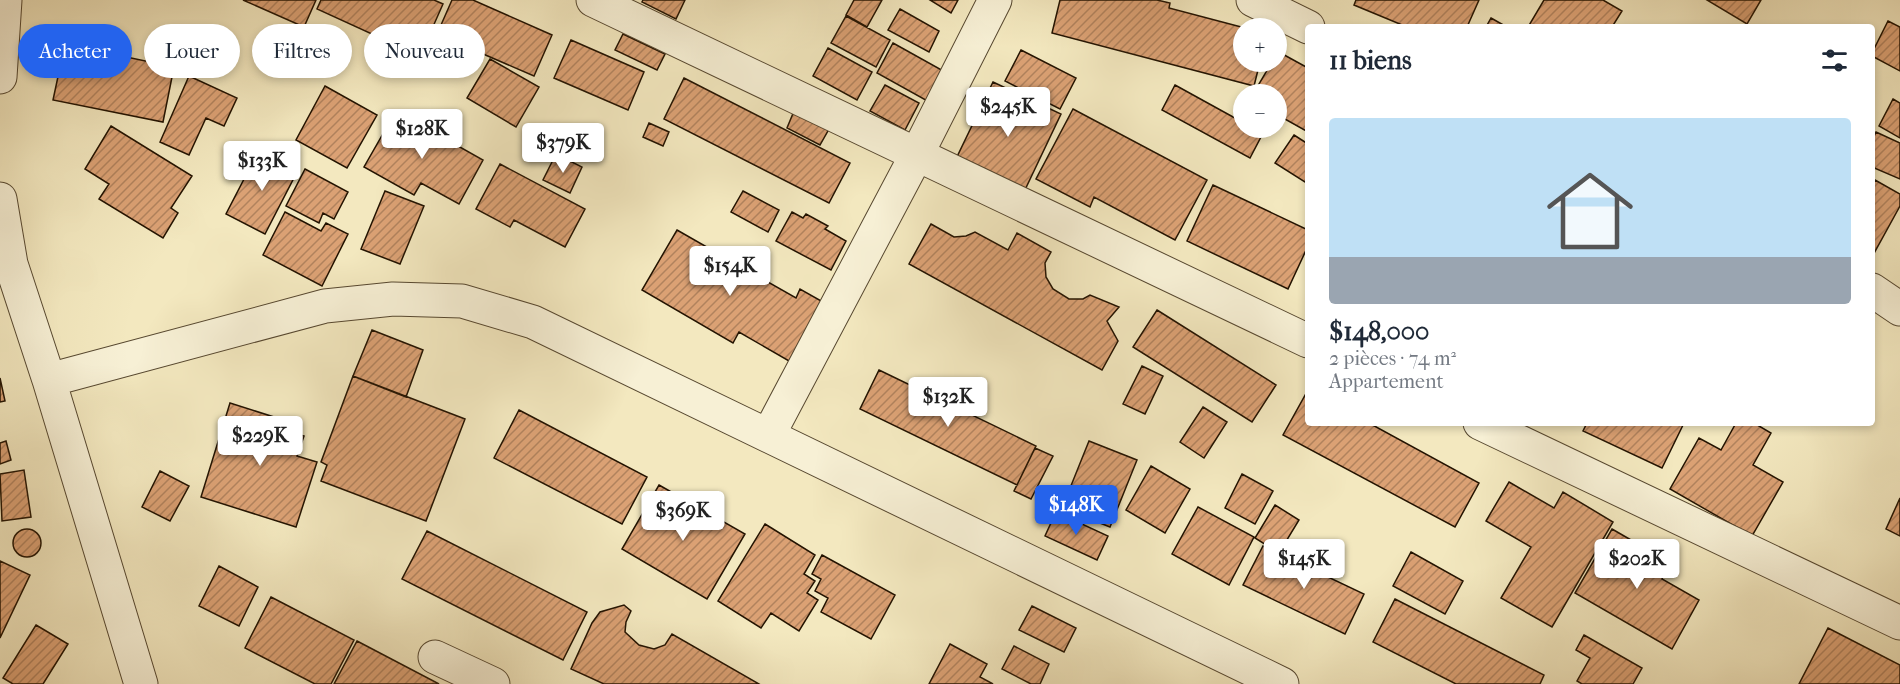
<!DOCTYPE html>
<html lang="fr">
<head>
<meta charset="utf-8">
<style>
  :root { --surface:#fff; --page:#f2f2f3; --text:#1f2937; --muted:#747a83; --accent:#2563eb }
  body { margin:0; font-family:"IM FELL French Canon",serif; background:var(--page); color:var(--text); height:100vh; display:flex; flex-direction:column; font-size:22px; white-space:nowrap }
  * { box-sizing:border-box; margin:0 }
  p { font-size:20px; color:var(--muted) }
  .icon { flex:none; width:33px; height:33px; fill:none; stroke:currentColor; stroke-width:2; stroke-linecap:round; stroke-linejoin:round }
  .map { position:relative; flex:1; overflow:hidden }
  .panel { position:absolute; left:1305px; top:24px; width:570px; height:402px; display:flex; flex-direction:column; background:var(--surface); border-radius:6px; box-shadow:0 3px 9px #0003 }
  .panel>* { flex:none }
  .banner { position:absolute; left:18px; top:24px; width:570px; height:54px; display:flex; gap:12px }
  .buttons { position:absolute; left:1233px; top:18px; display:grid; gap:12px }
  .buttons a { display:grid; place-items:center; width:54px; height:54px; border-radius:50%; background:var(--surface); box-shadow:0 3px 9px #0003; font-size:30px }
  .price { position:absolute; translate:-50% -51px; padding:0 14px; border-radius:6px; background:#fff; color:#222; font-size:20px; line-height:39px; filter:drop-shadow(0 2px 3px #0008) }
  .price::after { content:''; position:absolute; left:50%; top:36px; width:18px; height:14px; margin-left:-9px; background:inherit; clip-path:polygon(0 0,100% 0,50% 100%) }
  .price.on { background:var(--accent); color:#fff }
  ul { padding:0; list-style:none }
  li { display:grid; align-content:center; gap:12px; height:318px; padding:0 24px }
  li span { display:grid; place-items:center; height:186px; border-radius:6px; color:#555 }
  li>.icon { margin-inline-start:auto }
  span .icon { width:108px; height:108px; fill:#fffc; stroke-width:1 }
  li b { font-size:26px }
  h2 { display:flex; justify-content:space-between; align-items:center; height:72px; padding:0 24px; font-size:26px }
  .chip { padding:0 21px; border-radius:27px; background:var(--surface); box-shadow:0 3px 9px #0003; font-size:21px; line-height:54px }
  .chip.on { background:var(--accent); color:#fff }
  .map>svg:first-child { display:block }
</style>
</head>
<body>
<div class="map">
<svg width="1900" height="684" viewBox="0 0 1900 684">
  <defs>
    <pattern id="building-hatch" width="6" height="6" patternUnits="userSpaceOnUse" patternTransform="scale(1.5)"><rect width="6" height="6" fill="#dba174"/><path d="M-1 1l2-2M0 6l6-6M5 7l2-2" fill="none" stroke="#b1825d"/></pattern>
  </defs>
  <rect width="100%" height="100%" fill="#f3e8bf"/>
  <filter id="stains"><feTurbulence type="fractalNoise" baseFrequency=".00333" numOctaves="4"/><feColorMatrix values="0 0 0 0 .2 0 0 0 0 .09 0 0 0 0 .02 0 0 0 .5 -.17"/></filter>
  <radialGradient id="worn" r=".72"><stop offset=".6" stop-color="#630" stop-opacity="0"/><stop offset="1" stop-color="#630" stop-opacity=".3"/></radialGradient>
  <path fill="url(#building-hatch)" stroke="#231301" stroke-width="1.5" d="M 243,0 L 316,0 L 304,27 Z
    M 321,0 L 434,0 L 443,4 L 420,56 L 317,9 Z
    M 452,0 L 473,0 L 552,35 L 534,76 L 437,34 Z
    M 643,0 L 685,0 L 676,19 L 642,2 Z
    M 854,0 L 882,0 L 867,27 L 846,15 Z
    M 930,0 L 958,0 L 951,13 Z
    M 1060,0 L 1157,0 L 1170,3 L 1169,8 L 1245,28 L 1244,28 L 1244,62 L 1260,62 L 1254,86 L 1052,33 Z
    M 1356,0 L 1479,0 L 1467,27 L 1407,27 L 1354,5 Z
    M 1544,0 L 1603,0 L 1622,11 L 1612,27 L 1528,27 Z
    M 1707,0 L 1761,0 L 1747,24 Z
    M 900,9 L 939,31 L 929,52 L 888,30 Z
    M 846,16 L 890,40 L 876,67 L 831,43 Z
    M 1491,18 L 1507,27 L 1486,27 Z
    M 1888,21 L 1900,27 L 1900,71 L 1872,56 L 1872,53 Z
    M 623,34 L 665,54 L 657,70 L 615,50 Z
    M 571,40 L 644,72 L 628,110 L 554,78 Z
    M 893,43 L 947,73 L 931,103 L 877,73 Z
    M 65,44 L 174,67 L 163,122 L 53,100 Z
    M 828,48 L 872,72 L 857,100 L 813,76 Z
    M 1021,50 L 1076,78 L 1060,109 L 1005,81 Z
    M 1277,51 L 1308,68 L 1308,132 L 1276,114 L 1276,94 L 1253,94 L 1272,62 L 1276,62 Z
    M 490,59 L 539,87 L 516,127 L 467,98 Z
    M 189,76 L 237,98 L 224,126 L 206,118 L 189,155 L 160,142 Z
    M 684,78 L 850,163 L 829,203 L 664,119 Z
    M 993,82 L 1061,114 L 1023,194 L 955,161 Z
    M 885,85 L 919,103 L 905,130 L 870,111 Z
    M 1175,85 L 1244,123 L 1244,128 L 1252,128 L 1263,133 L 1250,158 L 1162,110 Z
    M 325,86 L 377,115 L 347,168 L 296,140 Z
    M 1893,99 L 1900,103 L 1900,138 L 1879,126 Z
    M 1073,109 L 1207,180 L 1175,240 L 1094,197 L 1090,207 L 1036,179 Z
    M 396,111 L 483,160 L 459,204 L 421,183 L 414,195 L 364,167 Z
    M 794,111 L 829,129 L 820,145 L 787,128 Z
    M 649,123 L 669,132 L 663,146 L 643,137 Z
    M 111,126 L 192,176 L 171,208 L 178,213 L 163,238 L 99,199 L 109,184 L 85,169 Z
    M 1876,132 L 1900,143 L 1900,179 L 1872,167 L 1872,141 Z
    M 1294,135 L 1308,144 L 1308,184 L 1275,163 Z
    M 259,150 L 298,170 L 265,234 L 226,214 Z
    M 556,154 L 582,167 L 570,193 L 543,180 Z
    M 500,164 L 585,209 L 565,247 L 514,220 L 510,227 L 476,209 Z
    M 305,169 L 348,192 L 334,219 L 323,213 L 319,223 L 286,206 Z
    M 1875,180 L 1900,194 L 1900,206 L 1872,257 L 1872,185 Z
    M 1213,185 L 1308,230 L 1308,246 L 1288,289 L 1187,241 Z
    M 385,191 L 424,206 L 400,264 L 361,249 Z
    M 743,191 L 779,210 L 768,232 L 731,212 Z
    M 285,212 L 321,231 L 326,223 L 348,234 L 322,286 L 263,255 Z
    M 792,212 L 803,218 L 806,214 L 828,226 L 825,229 L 846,241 L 831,270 L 776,241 Z
    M 931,224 L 954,237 L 966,236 L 975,232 L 1008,250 L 1017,233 L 1051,252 L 1045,263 L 1046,277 L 1053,289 L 1069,299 L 1083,299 L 1090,295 L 1119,307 L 1107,321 L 1118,341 L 1102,370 L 909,264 Z
    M 677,230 L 796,298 L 800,289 L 823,302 L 789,361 L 739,332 L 733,343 L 642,290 Z
    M 1157,310 L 1276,385 L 1252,422 L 1133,347 Z
    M 372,330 L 423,350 L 406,397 L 353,376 Z
    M 1142,366 L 1163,376 L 1145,414 L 1123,404 Z
    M 879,370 L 1036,446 L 1017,485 L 860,409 Z
    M 353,376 L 465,419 L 426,521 L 321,481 L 327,465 L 321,462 Z
    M 0,378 L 5,401 L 0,402 Z
    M 1308,390 L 1308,423 L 1369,423 L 1479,483 L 1455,527 L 1283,435 Z
    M 230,403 L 296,424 L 293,433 L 304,436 L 297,456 L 317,462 L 296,527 L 201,497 Z
    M 1203,407 L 1227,422 L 1204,458 L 1180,442 Z
    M 519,410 L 647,477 L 622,524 L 494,458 Z
    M 1587,423 L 1684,423 L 1662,468 L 1583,431 Z
    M 1736,423 L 1754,423 L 1771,433 L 1753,465 L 1783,482 L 1752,536 L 1670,489 L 1699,438 L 1721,450 Z
    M 6,441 L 11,460 L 0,464 L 0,443 Z
    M 1089,441 L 1137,460 L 1110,527 L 1062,508 Z
    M 1035,448 L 1053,456 L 1031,499 L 1014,491 Z
    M 1151,466 L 1190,489 L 1165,533 L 1126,510 Z
    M 24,470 L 31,517 L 2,521 L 0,474 Z
    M 160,471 L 189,486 L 170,521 L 142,507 Z
    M 1242,474 L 1273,491 L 1255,524 L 1225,508 Z
    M 1509,482 L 1554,508 L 1563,492 L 1613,522 L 1552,627 L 1501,598 L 1531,547 L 1486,521 Z
    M 659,485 L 745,534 L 707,599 L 622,549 Z
    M 1900,498 L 1900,536 L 1886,529 Z
    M 1275,505 L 1299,520 L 1279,553 L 1255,538 Z
    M 1198,507 L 1254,537 L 1229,585 L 1172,554 Z
    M 1056,512 L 1108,536 L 1097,560 L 1045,536 Z
    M 765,524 L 815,555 L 804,574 L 815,581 L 807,593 L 818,600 L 799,631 L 771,613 L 761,628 L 718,601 Z
    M 1612,529 L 1671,563 L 1662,579 L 1699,600 L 1672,649 L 1575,593 Z
    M13 543a14 14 0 1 1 28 0a14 14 0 1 1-28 0Z
    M 427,531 L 587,612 L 563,660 L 402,579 Z
    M 1263,546 L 1364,594 L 1345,634 L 1243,585 Z
    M 1411,552 L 1463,581 L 1445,614 L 1393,586 Z
    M 822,555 L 895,595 L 871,639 L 821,612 L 828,598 L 815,591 L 821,579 L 812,574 Z
    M 0,561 L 30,575 L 0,638 Z
    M 219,566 L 258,587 L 239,626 L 199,606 Z
    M 271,597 L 354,640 L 331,684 L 315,684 L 245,648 Z
    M 1395,599 L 1544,675 L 1540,684 L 1456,684 L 1373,642 Z
    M 624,605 L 631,611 L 626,622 L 625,632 L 639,645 L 654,649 L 665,645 L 672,634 L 759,684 L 604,684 L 571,669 L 592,623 L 600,612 Z
    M 1032,606 L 1076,628 L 1064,652 L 1019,630 Z
    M 36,625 L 68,644 L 43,684 L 13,684 L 3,678 Z
    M 1828,628 L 1900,665 L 1900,684 L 1799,684 Z
    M 1584,635 L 1642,668 L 1633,684 L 1582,684 L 1577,681 L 1590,658 L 1576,650 Z
    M 357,641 L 439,684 L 334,684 Z
    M 950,644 L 987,664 L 980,677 L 993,684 L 929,684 Z
    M 1014,646 L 1049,664 L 1040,684 L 1031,684 L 1002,669 Z"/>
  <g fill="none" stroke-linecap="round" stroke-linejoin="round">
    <g stroke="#574830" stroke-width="35">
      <path id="minor" d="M 593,0 L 1308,341
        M 1253,0 L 1308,27
        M 0,77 L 5,0
        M 0,199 L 11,264 L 49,380 L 141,684
        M 1872,290 L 1900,309
        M 49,380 L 325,306 L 393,299 L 462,301 L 533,322 L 1282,684
        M 1480,423 L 1900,623
        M 769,434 L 917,154 L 995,0
        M 435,657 L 493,684"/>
    </g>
    <use href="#minor" stroke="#f7f0d5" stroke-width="33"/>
  </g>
  <rect width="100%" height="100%" filter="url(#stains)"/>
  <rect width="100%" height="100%" fill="url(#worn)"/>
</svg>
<div class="buttons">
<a>+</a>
<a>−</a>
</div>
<b class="price" style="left:1008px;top:138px">$245K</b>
<b class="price" style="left:422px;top:160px">$128K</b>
<b class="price" style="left:563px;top:174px">$379K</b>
<b class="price" style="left:262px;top:192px">$133K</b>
<b class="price" style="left:730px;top:297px">$154K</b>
<b class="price" style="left:948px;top:428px">$132K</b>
<b class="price" style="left:260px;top:467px">$229K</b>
<b class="price on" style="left:1076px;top:536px">$148K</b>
<b class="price" style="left:683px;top:542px">$369K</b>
<b class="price" style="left:1304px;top:590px">$145K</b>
<b class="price" style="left:1637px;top:590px">$202K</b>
<div class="banner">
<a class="chip on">Acheter</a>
<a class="chip">Louer</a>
<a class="chip">Filtres</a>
<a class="chip">Nouveau</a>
</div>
<section class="panel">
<h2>11 biens<svg class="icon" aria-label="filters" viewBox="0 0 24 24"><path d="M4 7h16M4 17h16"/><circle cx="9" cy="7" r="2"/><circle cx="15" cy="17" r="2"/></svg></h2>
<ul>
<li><span style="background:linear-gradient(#bfe0f5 75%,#9aa5b1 0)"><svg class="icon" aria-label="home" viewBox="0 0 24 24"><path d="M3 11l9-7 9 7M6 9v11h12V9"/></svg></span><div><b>$148,000</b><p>2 pièces · 74 m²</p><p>Appartement</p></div></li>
</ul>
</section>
</div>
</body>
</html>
